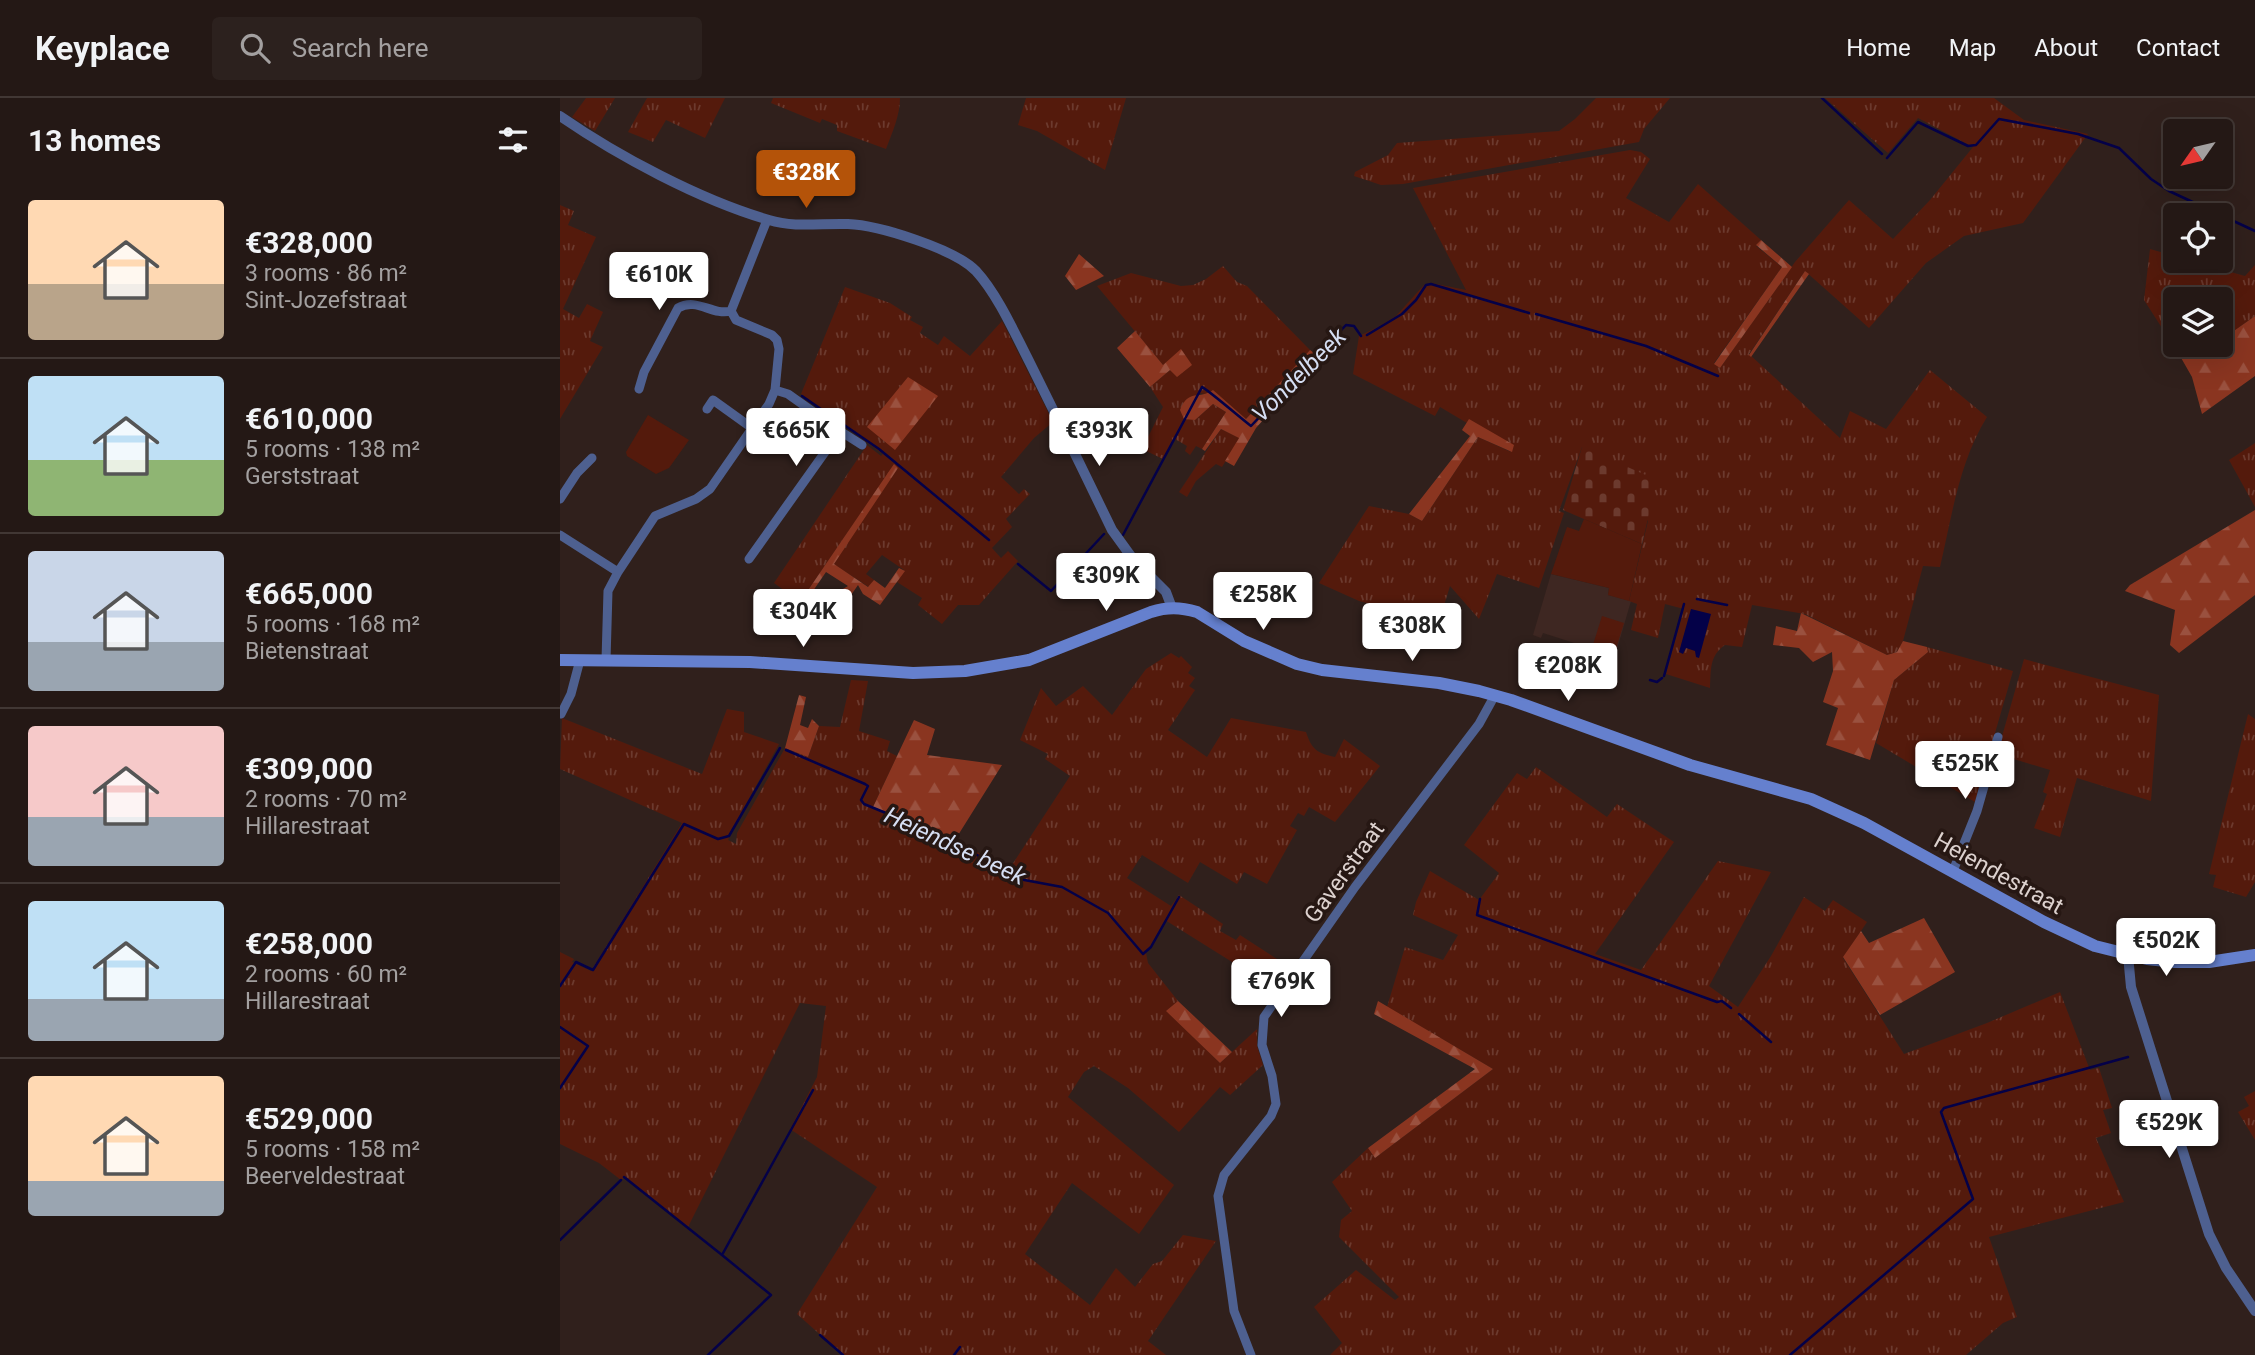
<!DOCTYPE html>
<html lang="en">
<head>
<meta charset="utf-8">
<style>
  :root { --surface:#241815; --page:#2c211e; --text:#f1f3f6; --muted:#a3a0a0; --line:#413734; --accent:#b45309 }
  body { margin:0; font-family:Roboto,sans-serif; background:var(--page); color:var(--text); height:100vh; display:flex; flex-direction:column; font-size:26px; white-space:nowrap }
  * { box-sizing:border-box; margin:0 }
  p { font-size:23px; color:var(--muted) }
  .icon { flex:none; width:38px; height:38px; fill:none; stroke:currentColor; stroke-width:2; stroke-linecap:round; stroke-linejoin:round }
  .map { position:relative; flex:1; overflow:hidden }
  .side { display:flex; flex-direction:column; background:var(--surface); width:560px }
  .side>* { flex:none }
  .needle { width:46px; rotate:236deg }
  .buttons { position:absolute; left:1603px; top:21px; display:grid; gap:14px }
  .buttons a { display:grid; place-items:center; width:70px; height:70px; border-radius:7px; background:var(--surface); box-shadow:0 7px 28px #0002,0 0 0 2px var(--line); font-size:35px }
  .price { position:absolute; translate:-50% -60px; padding:0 16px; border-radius:7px; background:#fff; color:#222; font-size:23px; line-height:46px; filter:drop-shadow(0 2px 4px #0008) }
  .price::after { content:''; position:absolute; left:50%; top:42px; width:21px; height:16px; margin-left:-10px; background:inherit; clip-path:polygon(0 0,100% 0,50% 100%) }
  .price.active { background:var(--accent); color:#fff }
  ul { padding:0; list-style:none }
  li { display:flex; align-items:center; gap:21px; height:175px; padding:0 28px }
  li+li { border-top:2px solid var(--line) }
  li span { display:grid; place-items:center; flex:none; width:196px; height:140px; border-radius:7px; color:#555 }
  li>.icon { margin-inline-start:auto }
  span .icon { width:84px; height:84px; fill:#fffc; stroke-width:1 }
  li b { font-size:30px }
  h2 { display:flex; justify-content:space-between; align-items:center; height:84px; padding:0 28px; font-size:30px }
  header { display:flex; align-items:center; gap:42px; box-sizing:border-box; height:98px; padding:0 35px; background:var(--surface); border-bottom:2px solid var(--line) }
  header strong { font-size:33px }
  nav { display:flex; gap:38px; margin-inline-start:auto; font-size:24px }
  .search { width:490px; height:63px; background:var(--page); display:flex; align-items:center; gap:18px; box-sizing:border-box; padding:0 24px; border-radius:7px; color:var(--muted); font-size:26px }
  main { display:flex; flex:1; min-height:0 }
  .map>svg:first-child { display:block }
</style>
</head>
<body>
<header>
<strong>Keyplace</strong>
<div class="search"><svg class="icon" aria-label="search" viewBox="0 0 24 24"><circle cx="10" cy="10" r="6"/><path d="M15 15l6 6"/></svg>Search here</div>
<nav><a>Home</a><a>Map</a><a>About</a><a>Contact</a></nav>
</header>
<main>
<section class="side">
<h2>13 homes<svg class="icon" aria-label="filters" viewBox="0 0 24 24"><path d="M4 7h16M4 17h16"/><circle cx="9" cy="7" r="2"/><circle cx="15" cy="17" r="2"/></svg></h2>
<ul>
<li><span style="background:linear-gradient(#ffd9b3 60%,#b9a48a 0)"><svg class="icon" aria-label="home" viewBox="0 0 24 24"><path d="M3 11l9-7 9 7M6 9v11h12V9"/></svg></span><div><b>€328,000</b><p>3 rooms · 86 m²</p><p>Sint-Jozefstraat</p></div></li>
<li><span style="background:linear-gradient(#bfe0f5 60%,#8fb573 0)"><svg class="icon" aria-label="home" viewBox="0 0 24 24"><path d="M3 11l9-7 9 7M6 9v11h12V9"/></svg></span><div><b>€610,000</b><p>5 rooms · 138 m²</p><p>Gerststraat</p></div></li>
<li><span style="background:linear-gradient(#c9d6e8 65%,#9aa5b1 0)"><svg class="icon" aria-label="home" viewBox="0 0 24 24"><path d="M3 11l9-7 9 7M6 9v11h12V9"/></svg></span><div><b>€665,000</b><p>5 rooms · 168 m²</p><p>Bietenstraat</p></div></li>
<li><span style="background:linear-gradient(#f6c9c9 65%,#9aa5b1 0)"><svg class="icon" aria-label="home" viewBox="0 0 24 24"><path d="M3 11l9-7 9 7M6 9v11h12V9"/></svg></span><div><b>€309,000</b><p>2 rooms · 70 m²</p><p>Hillarestraat</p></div></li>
<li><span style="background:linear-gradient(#bfe0f5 70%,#9aa5b1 0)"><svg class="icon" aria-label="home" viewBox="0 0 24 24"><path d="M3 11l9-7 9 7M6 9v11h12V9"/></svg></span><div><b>€258,000</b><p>2 rooms · 60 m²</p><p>Hillarestraat</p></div></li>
<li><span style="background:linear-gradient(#ffd9b3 75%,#9aa5b1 0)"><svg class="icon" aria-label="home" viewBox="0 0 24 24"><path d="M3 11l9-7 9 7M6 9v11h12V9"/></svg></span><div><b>€529,000</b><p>5 rooms · 158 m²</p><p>Beerveldestraat</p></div></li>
</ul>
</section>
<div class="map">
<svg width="1695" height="1257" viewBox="0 0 1695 1257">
  <defs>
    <pattern id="grass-tufts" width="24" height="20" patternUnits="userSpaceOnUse" patternTransform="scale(1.75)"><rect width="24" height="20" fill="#541a0c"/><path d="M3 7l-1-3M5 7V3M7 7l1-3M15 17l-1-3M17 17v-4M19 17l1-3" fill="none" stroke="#6c3a2e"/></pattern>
    <pattern id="forest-firs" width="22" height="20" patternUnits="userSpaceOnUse" patternTransform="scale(1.75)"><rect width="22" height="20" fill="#8a3520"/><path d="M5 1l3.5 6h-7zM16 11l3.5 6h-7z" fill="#9a513f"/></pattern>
    <pattern id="cemetery-stones" width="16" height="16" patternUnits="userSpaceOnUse" patternTransform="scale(1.75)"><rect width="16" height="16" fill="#541a0c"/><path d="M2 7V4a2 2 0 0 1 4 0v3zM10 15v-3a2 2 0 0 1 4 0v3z" fill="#6c3a2e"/></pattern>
  </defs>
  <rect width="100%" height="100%" fill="#30201c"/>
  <path fill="#3e2722" d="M 991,476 L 1049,490 L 1048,497 L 1071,503 L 1055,558 L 983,535 L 981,540 L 973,537 Z"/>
  <path fill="url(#grass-tufts)" d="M 26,0 L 55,0 L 35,33 L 12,19 Z
    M 87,0 L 165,0 L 145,40 L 106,22 L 93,44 L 68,34 Z
    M 213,0 L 340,0 C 340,18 332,35 326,51 L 277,33 L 277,27 L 262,21 L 260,25 L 211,5 Z
    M 466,0 L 566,0 L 545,72 L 477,33 L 458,27 Z
    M 1036,0 L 1110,0 L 1084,31 L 1079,44 L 843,86 L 821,87 L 794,78 L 795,74 L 828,57 L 837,45 L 999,33 L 1015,21 Z
    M 1265,0 L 1434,0 L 1464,22 L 1528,36 L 1463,125 L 1404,138 L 1366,165 L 1309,230 L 1245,173 L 1189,256 L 1280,340 L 1290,313 L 1326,331 L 1370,272 L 1427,319 C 1399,364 1392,418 1380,469 L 1363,468 L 1343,543 L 1337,554 L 1327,557 L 1245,516 L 1192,507 L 1182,549 L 1165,547 C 1149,558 1151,572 1150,590 L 1106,576 L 1124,511 L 1105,506 L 1098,540 L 1071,532 L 1077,506 L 1069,503 L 1088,423 L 1022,349 L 999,413 L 1004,415 L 979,490 L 937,476 L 919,521 L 890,488 L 879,524 L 799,503 L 759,485 L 809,408 L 849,416 L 862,423 L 918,339 L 951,354 L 909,322 L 907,325 L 880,309 L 875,318 L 793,276 L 799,238 L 816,230 L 836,218 L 864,187 L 871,185 L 906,192 L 853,90 L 1070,52 L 1081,54 L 1090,61 L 1066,100 L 1109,124 L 1138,86 L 1201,142 L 1196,148 L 1222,169 L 1154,265 L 1160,270 L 1235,164 L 1289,102 L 1333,141 L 1370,102 L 1413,49 L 1358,20 L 1328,55 Z
    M 0,107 L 14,113 L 8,127 L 36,139 L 3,211 L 19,220 L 27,206 L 43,214 L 30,243 L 43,249 L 0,321 Z
    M 1590,151 L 1615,158 L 1615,163 L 1631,163 L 1685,178 L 1695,167 L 1695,218 L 1661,242 L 1661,201 L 1615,201 L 1615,247 L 1653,247 L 1620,258 L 1584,202 Z
    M 663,168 L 677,184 L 687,188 L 750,252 L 686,321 C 672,309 657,296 638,295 L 635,322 L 653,306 L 666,314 L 642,351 L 636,348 L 630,357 L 625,353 L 627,348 L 615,341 L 603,361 L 582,351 L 603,309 L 590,289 L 610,272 L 632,267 L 603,267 L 537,188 L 571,175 L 621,188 L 633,187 L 646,181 Z
    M 285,189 L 330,205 L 352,219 L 350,222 L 363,229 L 360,235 L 378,247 L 384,238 L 410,258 L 442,223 L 493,324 L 474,340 L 441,379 L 459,396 L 464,391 L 470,396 L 446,421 L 452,429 L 432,450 L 441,460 L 448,453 L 458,463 L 419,507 L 398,507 L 382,526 L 358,507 L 362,500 L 337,484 L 344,472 L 322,457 L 306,476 L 314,482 L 309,489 L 273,466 L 337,370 L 334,367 L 240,504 L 214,485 L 307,347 L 321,358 L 323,356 L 241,296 Z
    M 661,331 L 680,340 L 662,369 L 656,366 L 636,383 L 627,399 L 619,394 Z
    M 1695,345 L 1695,409 L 1669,362 Z
    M 1367,549 L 1453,573 L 1415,704 L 1316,645 L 1334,582 L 1368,554 Z
    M 611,555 L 619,560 L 621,558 L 632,569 L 628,575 L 635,580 L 629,588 L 635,592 L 608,632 L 647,659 L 671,620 L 746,634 C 752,652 757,655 775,659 L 784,641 L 820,668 L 775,724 L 749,709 L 744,718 L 738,715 L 730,728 L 737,732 L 707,786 L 684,774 L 677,786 L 640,764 L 628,785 L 582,757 L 567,780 L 611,808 L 619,797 L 663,826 L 660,833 L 676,842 L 680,837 L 731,870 L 717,892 L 605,822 L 586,855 L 588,865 L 618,903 L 607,913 L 660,965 L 697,931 L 697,948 L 703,967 L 670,997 L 660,989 L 619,1034 L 568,990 L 534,968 L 524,974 L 508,999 L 614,1087 L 579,1136 L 512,1085 L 465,1156 L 530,1207 L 556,1170 L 575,1189 L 593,1166 L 602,1163 L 623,1137 L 656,1143 L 588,1243 L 606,1257 L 283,1257 L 237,1216 L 317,1089 L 230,1031 L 257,979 L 266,908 L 240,905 L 128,1129 L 65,1079 L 61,1082 L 39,1065 L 0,1046 L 0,854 L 14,861 L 12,864 L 31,873 L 122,725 L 0,671 L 2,620 L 142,676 L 167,611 L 184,614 L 184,634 L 219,646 L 181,715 L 168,742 L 176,746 L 177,735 L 225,650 L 248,659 L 259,628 L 280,629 L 291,582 L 308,583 L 299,633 L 330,643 L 327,653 L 337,658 L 313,709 L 403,745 L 448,773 L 510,678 L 485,661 L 488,656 L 460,642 L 481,590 L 496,608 L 523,588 L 552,617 L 586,571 Z
    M 1464,561 L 1599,597 L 1591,703 L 1517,680 L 1500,739 L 1474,730 L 1487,696 L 1483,694 L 1490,672 L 1437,656 Z
    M 1688,616 L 1695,621 L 1695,784 L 1686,799 L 1653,789 L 1656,777 L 1649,776 Z
    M 976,669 L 1047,719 L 1057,706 L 1114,744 L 1035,856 L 1081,872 L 1158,763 L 1211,774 L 1149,888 L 1178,909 L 1211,858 L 1244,799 L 1265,813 L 1273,802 L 1307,824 L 1283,860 L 1344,956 L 1427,925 L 1500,894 L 1530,972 L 1539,970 L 1552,1010 L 1543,1012 L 1551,1035 L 1536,1040 L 1564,1104 L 1429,1139 L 1457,1219 L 1443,1225 L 1406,1257 L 770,1257 L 782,1245 L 754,1209 L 796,1172 L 835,1202 L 839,1199 L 779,1139 L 781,1122 L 792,1113 L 772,1084 L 808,1050 L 815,1060 L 933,971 L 827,909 L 845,849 L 883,862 L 898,837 L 853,817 L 856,804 L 870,773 L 919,802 L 939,775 L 904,747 L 957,675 L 967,681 Z
    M 1695,993 L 1695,1042 L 1678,1014 L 1689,1008 L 1684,999 Z"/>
  <path fill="url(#forest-firs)" d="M 1201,142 L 1232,169 L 1160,270 L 1154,266 L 1222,169 L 1196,147 Z
    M 519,156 L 544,178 L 516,192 L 505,178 Z
    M 1245,173 L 1249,176 L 1191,259 L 1189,257 Z
    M 1695,218 L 1695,278 L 1642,316 L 1632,279 L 1620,258 L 1653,247 L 1661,247 L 1661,242 Z
    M 575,233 L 603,267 L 621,251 L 632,267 L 617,279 L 610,272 L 590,289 L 557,250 Z
    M 750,252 L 759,259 L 696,330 L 674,368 L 665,363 L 679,340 L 661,331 L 645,353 L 642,351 L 666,314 L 653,306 L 635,322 L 624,321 L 620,312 C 629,290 639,302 653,292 L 686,321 Z
    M 348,279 L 378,298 L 335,352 L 307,329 Z
    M 909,321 L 954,347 L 952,354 L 918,339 L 862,423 L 849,416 L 910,338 L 902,332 Z
    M 334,366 L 338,370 L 274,466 L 308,489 L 314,482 L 325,490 L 339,470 L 345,473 L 320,507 L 303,496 L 298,487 L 280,513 L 271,502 L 271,498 L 288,488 L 266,474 L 244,506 L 240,504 Z
    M 1695,412 L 1695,497 L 1619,555 L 1610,547 L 1615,512 L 1565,493 L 1570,487 Z
    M 1241,515 L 1327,557 L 1337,554 L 1343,543 L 1367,549 L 1368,554 L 1334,582 L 1310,662 L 1266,647 L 1278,610 L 1263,604 L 1273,573 L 1272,554 L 1253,564 L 1239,550 L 1213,547 L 1216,528 L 1237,533 Z
    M 239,597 L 246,599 L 240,627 L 248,630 L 252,621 L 259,628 L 248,659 L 225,650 Z
    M 354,622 L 375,631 L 367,657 L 442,667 L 395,742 L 313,709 Z
    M 1364,820 L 1395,874 L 1320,917 L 1283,859 L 1301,833 L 1309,845 Z
    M 618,903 L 672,954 L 660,965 L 606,913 Z
    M 818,903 L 933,971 L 815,1060 L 808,1050 L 915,971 L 814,916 Z"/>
  <path fill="url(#cemetery-stones)" d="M 1022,349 L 1097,382 L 1082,446 L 1003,412 Z"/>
  <path fill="#541a0c" d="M 88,317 L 129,342 L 109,370 L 96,376 L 67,358 L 66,354 Z
    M 1024,421 L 1082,446 L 1069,503 L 1048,497 L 1049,490 L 991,476 L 1007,429 L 1019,433 Z
    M 1042,518 L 1064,525 L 1054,557 L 1032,550 Z"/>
  <path fill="#040148" d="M 1131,511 L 1151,516 L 1139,560 L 1136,559 L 1135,553 L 1126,550 L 1123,556 L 1119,554 Z"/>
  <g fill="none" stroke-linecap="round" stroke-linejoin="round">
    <path stroke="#040148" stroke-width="2.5" d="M 1262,0 L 1322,56
      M 1327,60 L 1358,24 L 1408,48 L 1416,47 L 1439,21 L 1518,36 L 1559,50 L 1591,81 L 1609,93 L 1695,133
      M 976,216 L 1086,248 L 1158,278
      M 807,237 L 842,216 L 856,202 L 866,187 L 871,186 L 969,215
      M 242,298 L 319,351 L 429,442
      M 563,437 L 642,289 C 647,291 683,322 691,328 L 786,227 L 794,228 L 801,238
      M 458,466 L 491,493 L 544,436
      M 1137,501 L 1167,507
      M 1104,578 L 1124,506
      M 1090,582 L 1097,584 L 1102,580
      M 226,652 L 305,686 L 308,688 L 301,702 L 304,706 L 389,741 L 459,781 L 502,789 L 548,815 L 583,856 L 591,849 L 619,799
      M 920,801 L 917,817 L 1157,904 L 1162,903 L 1171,910
      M 0,888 L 16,864 L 33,872 L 124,726 L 158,741 L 169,738 L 220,650
      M 1179,916 L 1211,944
      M 0,929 L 28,948 L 0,990
      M 64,1079 L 162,1157
      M 0,1142 L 61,1082
      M 260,1237 L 283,1257
      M 148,1257 L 211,1197 L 162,1157 L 253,992
      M 394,1257 L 400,1249
      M 1230,1257 L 1413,1101 L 1381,1014 L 1384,1010 L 1568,959"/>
    <path stroke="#4e6090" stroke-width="9" d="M 79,291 L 84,274 L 118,210 C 137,199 152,218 171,213
      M 147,311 L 153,302 L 192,330
      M 280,333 L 302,347
      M 0,401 L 17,375 L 32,360
      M 0,437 L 58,474
      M 189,461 L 280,333 L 228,296 L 215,292
      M 46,562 L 48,493 L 58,474 L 95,418 L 136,401 L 150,391 L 209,306 L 215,292 L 219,251 L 217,242 L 212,237 L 176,222 L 171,213 L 207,122
      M 1,616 L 11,596 L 20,562
      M 1393,773 L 1417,713 L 1438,639
      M 691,1257 L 674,1213 L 658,1098 L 664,1077 L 711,1018 L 716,1006 L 712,978 L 702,947 L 704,919 L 795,789 L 919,626 L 935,597"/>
    <path stroke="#4e6090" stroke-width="10" d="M 0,18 C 58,58 140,102 209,122 C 235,130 261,125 288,126 C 318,127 395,151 416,173 C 438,197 455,236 470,265 C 498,321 525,376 552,432 L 573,461 L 606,494 L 612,510
      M 1568,857 L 1571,889 L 1649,1136 L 1666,1170 L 1695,1213"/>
    <path stroke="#6580ce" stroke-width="12" d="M 0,562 L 190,564 L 353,575 L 405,573 L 469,562 L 591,514 C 607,509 620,509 637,514 L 684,543 L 737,566 L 762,572 L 879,585 L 919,593 L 951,602 L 1130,667 L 1251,701 L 1304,725 L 1484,824 L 1535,848 L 1587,861 L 1615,864 L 1649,864 L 1695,857"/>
  </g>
  <g text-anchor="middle" stroke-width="7" stroke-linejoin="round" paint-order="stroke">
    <g font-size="23" fill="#dcd1ce" stroke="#261713">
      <text transform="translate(784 774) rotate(-54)" y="8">Gaverstraat</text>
      <text transform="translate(1439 775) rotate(29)" y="8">Heiendestraat</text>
    </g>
    <g font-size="24" font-style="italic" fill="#d5def3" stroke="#261713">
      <text transform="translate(739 277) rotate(-45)" y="8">Vondelbeek</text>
      <text transform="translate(395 748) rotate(25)" y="8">Heiendse beek</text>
    </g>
  </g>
</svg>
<div class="buttons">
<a><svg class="needle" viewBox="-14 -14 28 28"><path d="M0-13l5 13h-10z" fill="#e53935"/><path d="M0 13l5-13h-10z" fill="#a3a0a0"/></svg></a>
<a><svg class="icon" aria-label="locate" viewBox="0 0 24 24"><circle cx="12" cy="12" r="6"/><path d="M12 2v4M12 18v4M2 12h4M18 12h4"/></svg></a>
<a><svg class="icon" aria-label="layers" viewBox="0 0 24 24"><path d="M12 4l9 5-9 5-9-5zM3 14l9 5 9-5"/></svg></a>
</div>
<b class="price active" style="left:246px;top:112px">€328K</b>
<b class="price" style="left:99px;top:214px">€610K</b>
<b class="price" style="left:236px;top:370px">€665K</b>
<b class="price" style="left:539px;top:370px">€393K</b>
<b class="price" style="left:546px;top:515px">€309K</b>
<b class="price" style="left:703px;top:534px">€258K</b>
<b class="price" style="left:243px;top:551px">€304K</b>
<b class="price" style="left:852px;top:565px">€308K</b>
<b class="price" style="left:1008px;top:605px">€208K</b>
<b class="price" style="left:1405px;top:703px">€525K</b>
<b class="price" style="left:1606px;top:880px">€502K</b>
<b class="price" style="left:721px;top:921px">€769K</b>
<b class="price" style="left:1609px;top:1062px">€529K</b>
</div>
</main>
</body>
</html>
